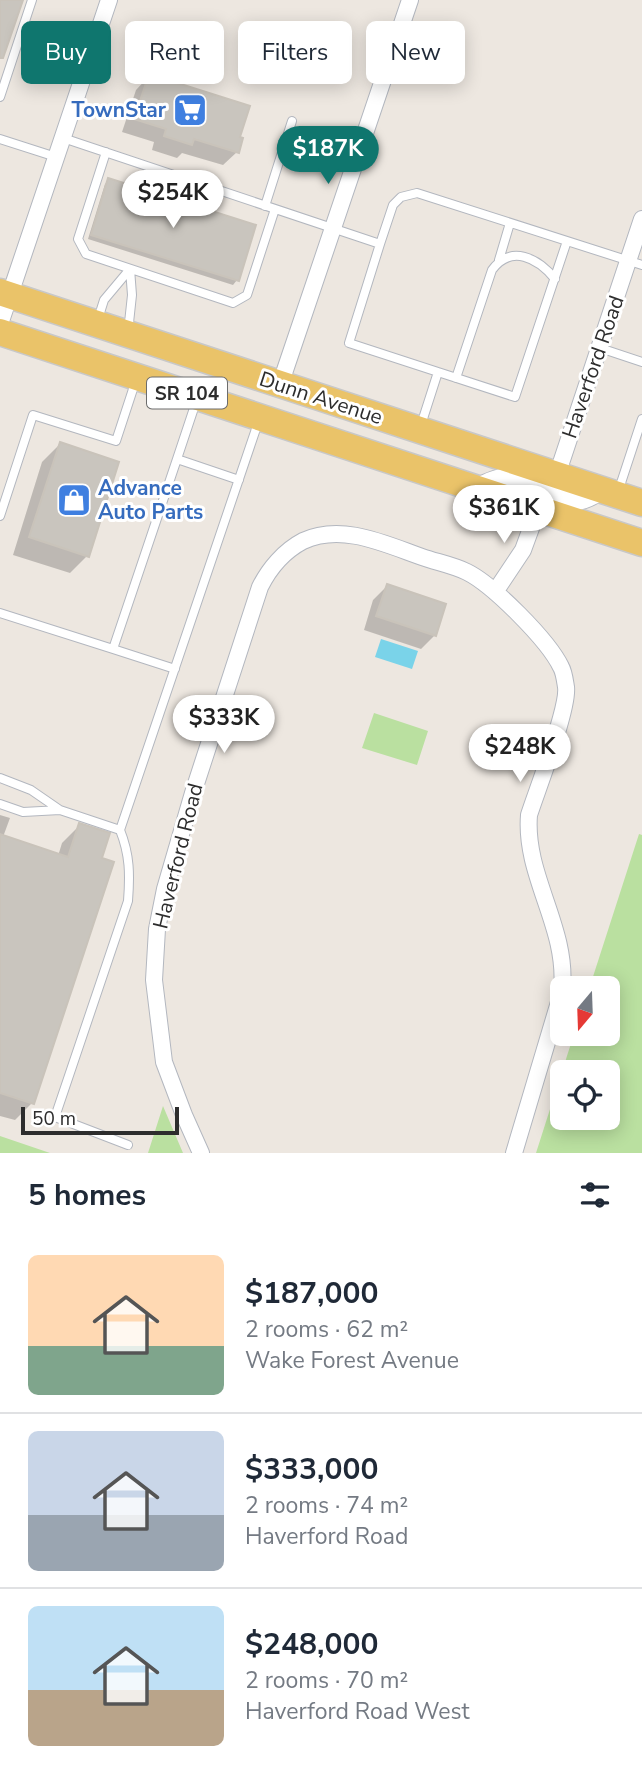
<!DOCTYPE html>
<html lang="en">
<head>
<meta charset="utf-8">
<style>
  :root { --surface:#fff; --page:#f6f6f7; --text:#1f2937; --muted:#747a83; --line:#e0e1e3; --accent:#0f766e }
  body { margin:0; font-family:"Nunito Sans",sans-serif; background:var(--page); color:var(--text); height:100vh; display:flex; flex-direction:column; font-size:26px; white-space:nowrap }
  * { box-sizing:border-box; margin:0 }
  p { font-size:23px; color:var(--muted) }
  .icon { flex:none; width:38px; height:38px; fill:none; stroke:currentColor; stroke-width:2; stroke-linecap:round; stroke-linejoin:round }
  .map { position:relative; height:1153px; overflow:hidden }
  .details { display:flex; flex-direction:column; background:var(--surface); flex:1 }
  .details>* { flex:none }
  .hud { position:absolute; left:21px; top:21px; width:600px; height:63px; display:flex; gap:14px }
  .needle { width:46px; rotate:199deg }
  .tools { position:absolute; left:550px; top:976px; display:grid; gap:14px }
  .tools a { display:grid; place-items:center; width:70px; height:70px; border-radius:10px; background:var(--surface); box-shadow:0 4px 18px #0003; font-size:35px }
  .scale { position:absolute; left:21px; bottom:18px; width:158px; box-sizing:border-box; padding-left:7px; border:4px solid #2d2d2d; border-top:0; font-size:19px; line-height:24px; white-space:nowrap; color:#2d2d2d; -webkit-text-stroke:5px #fff; paint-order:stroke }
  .price { position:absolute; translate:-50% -60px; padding:0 16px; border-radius:24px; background:#fff; color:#222; font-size:23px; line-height:46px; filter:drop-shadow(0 2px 4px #0008) }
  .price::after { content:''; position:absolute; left:50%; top:42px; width:21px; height:16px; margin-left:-10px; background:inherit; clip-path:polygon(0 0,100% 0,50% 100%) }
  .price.selected { background:var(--accent); color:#fff }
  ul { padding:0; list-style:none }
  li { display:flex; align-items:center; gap:21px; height:175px; padding:0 28px }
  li+li { border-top:2px solid var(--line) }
  li span { display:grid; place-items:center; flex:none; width:196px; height:140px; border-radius:10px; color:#555 }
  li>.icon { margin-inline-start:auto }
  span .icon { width:84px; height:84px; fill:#fffc; stroke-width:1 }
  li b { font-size:30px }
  h2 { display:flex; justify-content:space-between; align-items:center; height:84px; padding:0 28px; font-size:30px }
  .tag { padding:0 24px; border-radius:10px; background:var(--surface); box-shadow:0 4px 18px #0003; font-size:24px; line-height:63px }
  .tag.selected { background:var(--accent); color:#fff }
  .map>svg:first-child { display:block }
</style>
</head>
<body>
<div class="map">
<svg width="642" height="1153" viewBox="0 0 642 1153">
  <rect width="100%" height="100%" fill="#ede7e0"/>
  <path fill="#bae0a0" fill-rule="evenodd" d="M 374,713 L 428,731 L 417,765 L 362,748 Z
    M 639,834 L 642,835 L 642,1153 L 536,1153 L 574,1034 L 607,1034 L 607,989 L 589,989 ZM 562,1073 L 607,1073 L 607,1118 L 562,1118 Z
    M 163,1106 L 183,1153 L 148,1153 Z
    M 0,1136 L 50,1153 L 0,1153 Z"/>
  <path fill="#7ad3e9" d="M 381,639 L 418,651 L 412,669 L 375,657 Z"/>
  <path fill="#0003" d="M 149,76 L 238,138 L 237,152 L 223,165 L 182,153 L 177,158 L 152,150 L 154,142 L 122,132 L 136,90 Z
    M 109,180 L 254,226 L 237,280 L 233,285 L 88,239 L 105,184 Z
    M 60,444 L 87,556 L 70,573 L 13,555 L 42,462 Z
    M 387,586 L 435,635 L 421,649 L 364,630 L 373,600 Z
    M 0,815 L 10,818 L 3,837 L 58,856 L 62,843 L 80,825 L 32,1103 L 15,1120 L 0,1116 Z"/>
  <path fill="#c9c5be" stroke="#c9c3ba" stroke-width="2" d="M 0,0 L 23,0 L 3,58 L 0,58 Z
    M 149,74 L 250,106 L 240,137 L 243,138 L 239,153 L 194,139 L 192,145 L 164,136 L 166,129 L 134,119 Z
    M 108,178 L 256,225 L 239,281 L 91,235 Z
    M 60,442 L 119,462 L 89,557 L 29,537 Z
    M 387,584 L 446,604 L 436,636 L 376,616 Z
    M 79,823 L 110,833 L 102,858 L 114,862 L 34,1104 L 0,1093 L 0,834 L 68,857 Z"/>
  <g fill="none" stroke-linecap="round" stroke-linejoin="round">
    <g stroke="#b3b7bf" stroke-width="10">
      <path id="lane" d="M 0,97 L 32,0
        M 63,138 L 380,244 L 393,205 L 401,197 L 417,193 L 642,265
        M 0,139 L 56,157
        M 106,152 L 78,239 L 86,254 L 233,303 L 247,295 L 275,209
        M 265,206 L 292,121
        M 380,244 L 349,343 L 438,372 L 420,428
        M 499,260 L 510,223
        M 98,319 L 104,300 L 130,269 L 132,295 L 128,332
        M 600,348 L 642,362
        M 438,372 L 515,397 L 567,241
        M 456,378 L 492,270 C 511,244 538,258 555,279
        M 177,459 L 196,402
        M 618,492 L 642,419
        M 0,516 L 33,415 L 116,441 L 136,380
        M 0,613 L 113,649 L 177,459 L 239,480
        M 113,649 L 175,669
        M 0,778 L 31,790 L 60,810
        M 0,804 L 23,812 L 60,810 L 120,830
        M 128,1145 L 55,1117 L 128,901 C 130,875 130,855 120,830 L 259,420"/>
    </g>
    <g stroke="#b3b7bf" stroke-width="18">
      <path id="street" d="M 0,324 L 109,0
        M 280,385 L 410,0
        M 557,475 L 642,219
        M 495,592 L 523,550 L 538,509
        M 201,1153 L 184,1115 L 164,1062 L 154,980 L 157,929 L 165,889 L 193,793 L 260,587 C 269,569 284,551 303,541 C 342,523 385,544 422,557 C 436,562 453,565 467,572 C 493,585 548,640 561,667 C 564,672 565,681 566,687 C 569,708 537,790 529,815 C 524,876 568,927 562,989
        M 514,1153 L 562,992"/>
    </g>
    <g stroke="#b3b7bf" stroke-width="25">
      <path id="secondary" d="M 479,489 C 485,487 493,482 500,481 C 520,480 542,497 557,475
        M 538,509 L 541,500 L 548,496 C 574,497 575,504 599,489"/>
    </g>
    <g stroke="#c8c8c8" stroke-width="29">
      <path id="primary" d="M 0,292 L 642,503
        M 0,332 L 642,543"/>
    </g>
    <use href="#lane" stroke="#fff" stroke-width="8"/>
    <use href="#street" stroke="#fff" stroke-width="16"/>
    <use href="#secondary" stroke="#fff" stroke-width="23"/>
    <use href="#primary" stroke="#eac369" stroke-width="26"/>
  </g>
  <defs>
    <g id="supermarket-square" transform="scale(1.75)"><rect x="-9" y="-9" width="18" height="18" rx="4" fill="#3f7fe0" stroke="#fff"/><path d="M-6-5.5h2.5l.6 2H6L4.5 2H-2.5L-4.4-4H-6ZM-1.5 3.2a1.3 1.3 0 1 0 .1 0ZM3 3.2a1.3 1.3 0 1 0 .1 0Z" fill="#fff"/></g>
    <g id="shop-square" transform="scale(1.75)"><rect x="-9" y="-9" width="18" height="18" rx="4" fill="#3f7fe0" stroke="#fff"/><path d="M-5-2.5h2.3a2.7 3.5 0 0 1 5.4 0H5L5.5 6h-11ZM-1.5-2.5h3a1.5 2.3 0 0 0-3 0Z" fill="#fff"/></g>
  </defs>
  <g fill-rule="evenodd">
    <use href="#supermarket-square" x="190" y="110"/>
    <use href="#shop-square" x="74" y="500"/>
  </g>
  <g text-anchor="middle" stroke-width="6" stroke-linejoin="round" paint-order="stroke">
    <rect fill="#fff" stroke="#6c6c6c" stroke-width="2" x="147" y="377.5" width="80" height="31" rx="5"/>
    <g font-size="19" font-weight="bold" fill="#2d2d2d">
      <text x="187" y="400">SR 104</text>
    </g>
    <g font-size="21" font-weight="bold" fill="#366cbe" stroke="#fff" text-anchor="end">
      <text x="166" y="117">TownStar</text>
      <text x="98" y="495" text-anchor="start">Advance<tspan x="98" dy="24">Auto Parts</tspan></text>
    </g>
    <g font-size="21" fill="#2d2d2d" stroke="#fff">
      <text transform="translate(593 367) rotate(-71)" y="7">Haverford Road</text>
      <text transform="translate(321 398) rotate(18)" y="7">Dunn Avenue</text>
      <text transform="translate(178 856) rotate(-76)" y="7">Haverford Road</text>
    </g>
  </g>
</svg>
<div class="tools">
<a><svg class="needle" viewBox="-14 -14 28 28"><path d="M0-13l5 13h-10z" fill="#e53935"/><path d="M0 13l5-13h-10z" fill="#747a83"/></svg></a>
<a><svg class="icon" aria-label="locate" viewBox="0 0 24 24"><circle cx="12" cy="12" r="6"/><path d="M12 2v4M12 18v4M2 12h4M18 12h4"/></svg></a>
</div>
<div class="scale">50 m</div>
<b class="price selected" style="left:328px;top:186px">$187K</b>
<b class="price" style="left:173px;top:230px">$254K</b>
<b class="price" style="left:504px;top:545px">$361K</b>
<b class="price" style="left:224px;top:755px">$333K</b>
<b class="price" style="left:520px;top:784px">$248K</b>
<div class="hud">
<a class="tag selected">Buy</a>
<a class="tag">Rent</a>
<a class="tag">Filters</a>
<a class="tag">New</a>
</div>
</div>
<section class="details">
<h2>5 homes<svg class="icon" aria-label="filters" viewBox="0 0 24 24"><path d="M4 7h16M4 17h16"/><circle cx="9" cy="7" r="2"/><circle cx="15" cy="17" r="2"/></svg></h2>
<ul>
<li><span style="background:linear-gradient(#ffd9b3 65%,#7fa58c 0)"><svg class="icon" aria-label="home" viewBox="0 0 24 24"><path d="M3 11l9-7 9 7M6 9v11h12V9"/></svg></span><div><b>$187,000</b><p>2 rooms · 62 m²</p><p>Wake Forest Avenue</p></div></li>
<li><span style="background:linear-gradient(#c9d6e8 60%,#9aa5b1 0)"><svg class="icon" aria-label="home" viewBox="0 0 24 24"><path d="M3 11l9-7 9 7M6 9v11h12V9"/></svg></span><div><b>$333,000</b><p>2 rooms · 74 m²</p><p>Haverford Road</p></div></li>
<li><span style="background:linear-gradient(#bfe0f5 60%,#b9a48a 0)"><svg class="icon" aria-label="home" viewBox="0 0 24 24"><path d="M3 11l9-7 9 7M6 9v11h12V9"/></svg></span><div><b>$248,000</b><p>2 rooms · 70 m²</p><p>Haverford Road West</p></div></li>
</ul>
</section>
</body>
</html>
